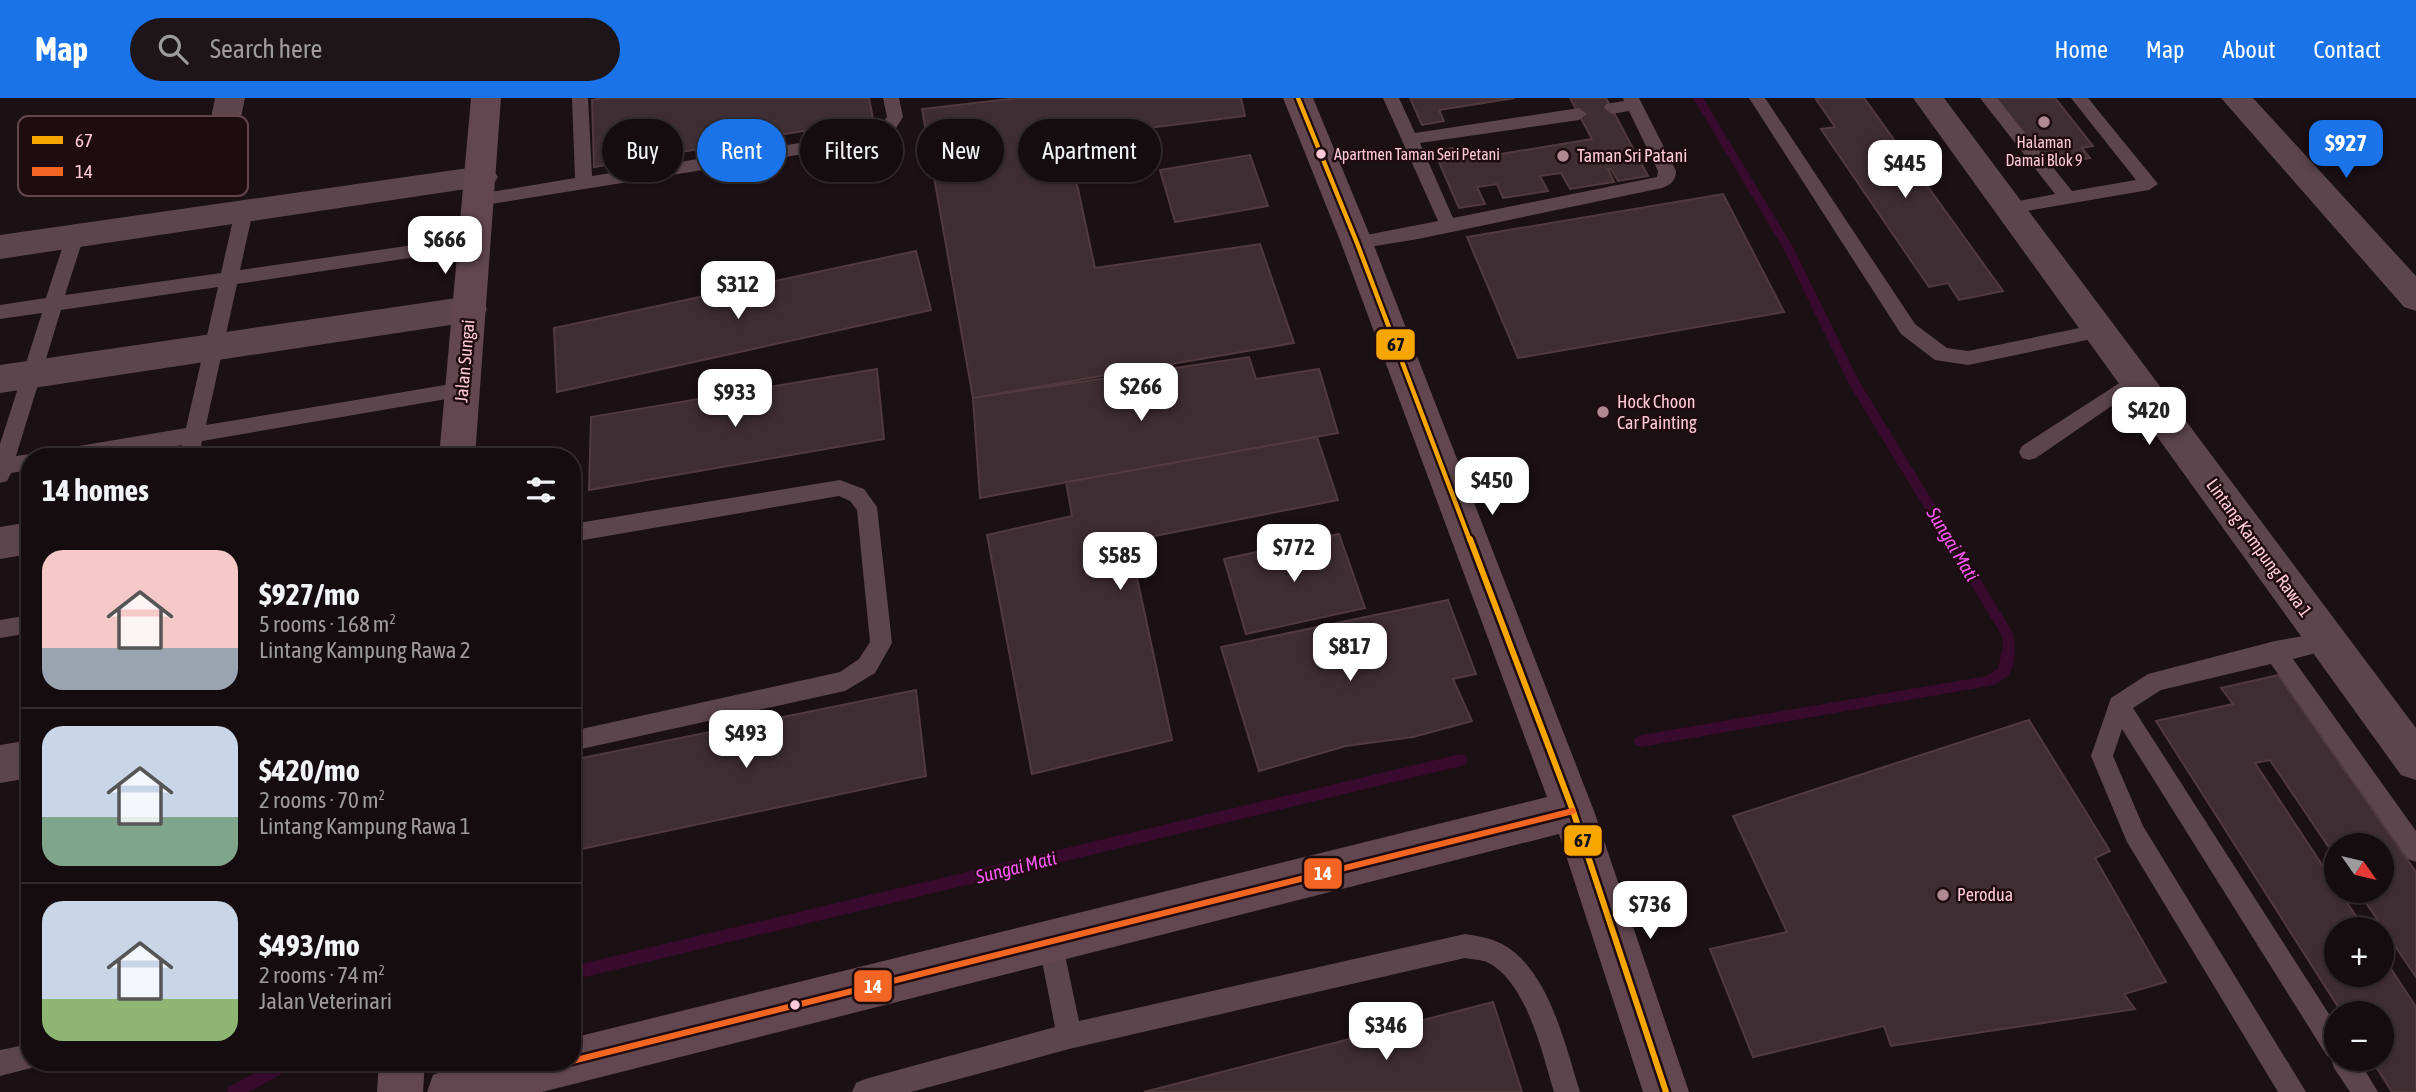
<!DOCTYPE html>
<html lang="en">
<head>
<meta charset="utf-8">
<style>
  :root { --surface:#140c0e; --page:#1d1517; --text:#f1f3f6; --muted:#9d9b9e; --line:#332c2e; --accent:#1a73e8 }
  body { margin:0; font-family:"Asap Condensed",sans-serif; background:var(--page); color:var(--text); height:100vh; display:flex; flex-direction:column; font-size:26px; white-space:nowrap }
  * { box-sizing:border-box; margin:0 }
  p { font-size:23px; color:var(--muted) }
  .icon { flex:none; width:38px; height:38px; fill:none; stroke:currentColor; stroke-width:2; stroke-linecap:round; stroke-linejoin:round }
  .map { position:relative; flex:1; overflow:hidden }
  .side { position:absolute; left:21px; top:350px; width:560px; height:623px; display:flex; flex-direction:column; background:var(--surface); border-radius:28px; box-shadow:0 2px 5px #0004,0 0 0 2px var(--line) }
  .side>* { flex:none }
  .banner { position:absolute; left:602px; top:21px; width:665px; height:63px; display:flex; gap:14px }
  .needle { width:46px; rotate:124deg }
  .tools { position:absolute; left:2324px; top:735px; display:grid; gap:14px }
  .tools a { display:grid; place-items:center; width:70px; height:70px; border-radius:50%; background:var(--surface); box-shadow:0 2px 5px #0004,0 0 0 2px var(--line); font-size:35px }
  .price { position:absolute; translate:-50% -60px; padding:0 16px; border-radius:14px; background:#fff; color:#222; font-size:23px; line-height:46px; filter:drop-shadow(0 2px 4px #0008) }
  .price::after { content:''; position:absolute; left:50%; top:42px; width:21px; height:16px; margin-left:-10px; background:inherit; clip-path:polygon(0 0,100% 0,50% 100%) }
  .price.on { background:var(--accent); color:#fff }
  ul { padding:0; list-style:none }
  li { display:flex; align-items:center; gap:21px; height:175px; padding:0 21px }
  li+li { border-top:2px solid var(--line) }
  li span { display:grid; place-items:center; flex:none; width:196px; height:140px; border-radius:21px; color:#555 }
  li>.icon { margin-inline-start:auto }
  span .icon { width:84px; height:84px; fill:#fffc; stroke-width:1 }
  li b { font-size:30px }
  h2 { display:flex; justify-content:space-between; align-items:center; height:84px; padding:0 21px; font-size:30px }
  .pill { padding:0 24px; border-radius:32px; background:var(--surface); box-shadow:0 2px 5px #0004,0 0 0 2px var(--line); font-size:24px; line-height:63px }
  .pill.on { background:var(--accent); color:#fff }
  header { display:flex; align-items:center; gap:42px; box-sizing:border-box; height:98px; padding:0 35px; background:var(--accent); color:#fff }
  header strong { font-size:33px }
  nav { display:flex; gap:38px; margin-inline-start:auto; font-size:24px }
  .search { width:490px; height:63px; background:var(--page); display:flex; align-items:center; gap:18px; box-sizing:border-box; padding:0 24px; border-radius:38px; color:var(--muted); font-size:26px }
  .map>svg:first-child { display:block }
</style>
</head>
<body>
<header>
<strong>Map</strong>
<div class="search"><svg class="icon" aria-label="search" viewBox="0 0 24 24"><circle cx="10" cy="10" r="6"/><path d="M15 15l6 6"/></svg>Search here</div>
<nav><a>Home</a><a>Map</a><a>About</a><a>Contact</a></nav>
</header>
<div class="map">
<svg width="2416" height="994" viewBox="0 0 2416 994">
  <rect width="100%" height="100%" fill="#1b1013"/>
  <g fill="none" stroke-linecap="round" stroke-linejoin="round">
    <path fill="#380a2d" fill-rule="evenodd" d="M 1693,0 L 1703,0 L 1793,149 L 1859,283 L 2012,533 C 2016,544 2016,565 2009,576 C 2006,580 1999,584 1994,587 L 1641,649 L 1636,647 L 1634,643 L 1636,639 L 1641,637 L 1987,578 L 1998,570 L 2003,549 L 2002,538 L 1850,288 L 1783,150 Z
      M 1461,656 L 1466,658 L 1468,662 L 1466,666 L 1461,668 L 572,882 L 572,868 Z
      M 274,964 L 296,964 L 294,969 L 249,994 L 227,994 L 229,989 Z"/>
  </g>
  <path fill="#3e2d32" stroke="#503a3f" stroke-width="2" d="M 603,0 L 869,0 L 873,21 L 594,69 L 592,2 Z
    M 1018,0 L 1241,0 L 1245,18 L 1067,40 L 1095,170 L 1260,146 L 1294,245 L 973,300 L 922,11 Z
    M 1410,0 L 1515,0 L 1439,12 L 1444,23 L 1422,27 Z
    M 1570,0 L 1606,0 L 1648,78 L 1618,83 L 1611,71 L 1608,71 L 1614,84 L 1570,91 L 1561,75 L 1540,78 L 1548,93 L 1503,100 L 1497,86 L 1477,89 L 1485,106 L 1459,110 L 1434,53 L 1453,50 L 1458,63 L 1592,41 Z
    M 1815,0 L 1864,0 L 2003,193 L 1959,202 L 1948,185 L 1929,189 L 1821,31 L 1835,29 Z
    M 1996,0 L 2055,0 L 2093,48 L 2082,50 L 2090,60 L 2048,67 Z
    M 1250,57 L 1268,108 L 1175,124 L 1160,72 Z
    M 1723,96 L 1784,214 L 1518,260 L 1467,139 Z
    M 916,153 L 931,212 L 557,294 L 554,230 Z
    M 1249,259 L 1256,281 L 1319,271 L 1338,335 L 980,400 L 973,300 Z
    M 877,271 L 884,341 L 589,392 L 591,319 Z
    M 1317,339 L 1338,402 L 1129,443 L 1172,642 L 1032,676 L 987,437 L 1072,418 L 1066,384 Z
    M 1339,436 L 1365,510 L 1246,536 L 1224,461 Z
    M 1448,502 L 1476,576 L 1453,581 L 1472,623 L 1413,639 L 1346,648 L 1259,673 L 1221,549 Z
    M 2278,577 L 2416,774 L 2416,879 L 2358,793 L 2382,793 L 2382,747 L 2336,747 L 2336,760 L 2270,662 L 2255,665 L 2336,788 L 2336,793 L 2339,793 L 2365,831 L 2336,831 L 2336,877 L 2382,877 L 2382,857 L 2416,909 L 2416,994 L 2392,994 L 2371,961 L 2382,961 L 2382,915 L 2342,915 L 2156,623 L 2233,606 L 2221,590 Z
    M 916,592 L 926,678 L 572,753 L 572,662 Z
    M 2029,622 L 2110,753 L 2095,760 L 2166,884 L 2124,896 L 2135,911 L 1891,948 L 1884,928 L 1753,959 L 1710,851 L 1787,834 L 1733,718 Z
    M 1493,904 L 1522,994 L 1144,994 Z
    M 1493,904 L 1522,994 L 1144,994 Z"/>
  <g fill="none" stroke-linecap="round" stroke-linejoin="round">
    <path fill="#5c454d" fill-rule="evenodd" d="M 572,0 L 588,0 L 592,78 L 868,34 L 881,27 L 887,19 L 883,0 L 899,0 L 903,19 L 893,35 L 872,45 L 479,108 L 473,106 L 470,102 L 479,96 L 575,80 Z
      M 1383,0 L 1399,0 L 1415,35 L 1579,10 L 1587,16 L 1579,22 L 1420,45 L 1453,120 L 1657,79 L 1658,73 L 1629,13 L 1612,16 L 1604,10 L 1606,6 L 1624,3 L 1623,0 L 1639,0 L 1676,73 C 1676,82 1671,87 1662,90 L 1418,141 L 1357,151 L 1351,150 L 1348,145 L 1351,140 L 1438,123 Z
      M 1749,0 L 1765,0 L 1915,226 L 1947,250 L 1968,253 L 2099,226 L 2106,228 L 2108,233 L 2106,238 L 1968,267 L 1935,262 L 1901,236 Z
      M 1980,0 L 1997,0 L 2072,93 L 2136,82 L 2071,0 L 2088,0 L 2158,86 L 2149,92 L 2009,116 L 2003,114 L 2000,110 L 2003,106 L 2055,96 Z
      M 244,107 L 250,109 L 253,113 L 240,172 L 476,138 L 482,139 L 485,144 L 482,149 L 476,150 L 237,186 L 206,327 L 463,284 L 470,287 L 473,292 L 470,297 L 202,343 L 199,359 L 179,359 L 182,347 L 110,359 L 51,359 L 54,353 L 61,351 L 186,330 L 218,189 L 61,212 L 16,358 L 30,356 L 37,359 L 30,359 L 30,372 L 11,375 L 7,383 L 0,385 L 0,346 L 42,215 L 0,221 L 0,207 L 46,200 L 66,138 L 69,133 L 81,133 L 84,138 L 65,197 L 221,175 L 235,113 L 238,109 Z
      M 2135,275 L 2142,277 L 2145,282 L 2142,287 L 2036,360 L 2029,362 L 2022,360 L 2019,354 L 2022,348 Z
      M 840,382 L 864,391 L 877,409 L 892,545 L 875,575 L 845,593 L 572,653 L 572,633 L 840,574 L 859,561 L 870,544 L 857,412 L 850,403 L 839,398 L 572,444 L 572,426 Z
      M 30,517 L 30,535 L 0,540 L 0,522 Z
      M 2327,534 L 2335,536 L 2338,543 L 2335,550 L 2293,561 L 2416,733 L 2416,764 L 2408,761 L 2271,566 L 2161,592 L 2133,610 L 2336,927 L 2336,961 L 2358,961 L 2378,994 L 2350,994 L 2334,970 L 2331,960 L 2327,958 L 2122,631 L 2113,658 L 2143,728 L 2306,994 L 2278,994 L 2127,744 L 2091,658 L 2111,600 L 2148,576 L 2275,543 Z
      M 1050,831 L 1059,834 L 1062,843 L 1079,923 L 1465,836 C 1478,838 1491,840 1502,846 C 1549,871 1565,947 1580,994 L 1554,994 C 1542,955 1527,884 1487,864 C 1481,862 1472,861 1465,860 L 1069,951 L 911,994 L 852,994 L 856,985 L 865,981 L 1055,929 L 1038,843 L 1041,834 Z
      M 30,946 L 30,964 L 40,964 L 39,968 L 0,978 L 0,952 Z"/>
    <path fill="#5c454d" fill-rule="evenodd" d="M 215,0 L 245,0 L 238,34 L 224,52 L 122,70 L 111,67 L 106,59 L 111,51 L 122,48 L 204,35 L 209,30 Z
      M 1913,0 L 1944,0 L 2416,630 L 2416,682 L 2401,677 Z
      M 2221,0 L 2253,0 L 2416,178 L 2416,213 L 2404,209 Z
      M 482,68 L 493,71 L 498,79 L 493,87 L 0,161 L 0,137 Z
      M 470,198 L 482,202 L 487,211 L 482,220 L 470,224 L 0,295 L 0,267 Z
      M 30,424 L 30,456 L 0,461 L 0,429 Z
      M 30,642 L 30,680 L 0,685 L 0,647 Z"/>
    <path fill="#624751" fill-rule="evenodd" d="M 471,0 L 501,0 L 475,359 L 439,359 Z
      M 1283,0 L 1313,0 L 1373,145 L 1594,713 L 1689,994 L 1643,994 L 1559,736 L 542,994 L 427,994 L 433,977 C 478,959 525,964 572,964 L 572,940 L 1547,699 L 1341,145 Z
      M 379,964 L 425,964 L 423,994 L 377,994 Z"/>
    <g stroke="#1f0c10" stroke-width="9">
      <path id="bus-1-far1" d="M 1298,0 L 1357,145 L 1470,443"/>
    </g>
    <g stroke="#1f0c10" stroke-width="11">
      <path id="bus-1" d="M 1470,441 L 1573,713 L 1666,994"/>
    </g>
    <g stroke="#1f0c10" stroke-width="11">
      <path id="bus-2" d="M 572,963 L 1573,713"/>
    </g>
    <use href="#bus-1-far1" stroke="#f7a600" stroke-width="4.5"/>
    <use href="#bus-1" stroke="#f7a600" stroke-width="6"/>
    <use href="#bus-2" stroke="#f26522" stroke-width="6"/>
  </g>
  <g fill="#af8994" stroke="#1f0c10" stroke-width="2.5">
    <circle cx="2044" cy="24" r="7"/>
    <circle cx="1563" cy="58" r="7"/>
    <circle cx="1603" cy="314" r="7"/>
    <circle cx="1943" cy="797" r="7"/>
  </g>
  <g fill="#ffcad9" stroke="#1f0c10" stroke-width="2.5">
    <circle cx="1321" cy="56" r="6"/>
    <circle cx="795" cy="907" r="6"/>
  </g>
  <g text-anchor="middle" stroke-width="5" stroke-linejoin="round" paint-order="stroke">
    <g font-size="16" fill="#ffcad9" stroke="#1f0c10">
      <text x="2044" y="50">Halaman<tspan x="2044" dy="18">Damai Blok 9</tspan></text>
    </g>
    <g font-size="16" fill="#ffcad9" stroke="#1f0c10" text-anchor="start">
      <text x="1334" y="62">Apartmen Taman Seri Petani</text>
    </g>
    <g font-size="18" fill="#ffcad9" stroke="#1f0c10" text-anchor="start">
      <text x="1577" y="64">Taman Sri Patani</text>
      <text x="1617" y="310">Hock Choon<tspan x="1617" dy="21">Car Painting</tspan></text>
      <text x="1957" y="803">Perodua</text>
    </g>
    <g font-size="18" fill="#ffcad9" stroke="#1f0c10">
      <text transform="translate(465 263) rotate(-85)" y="6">Jalan Sungai</text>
      <text transform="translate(2259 450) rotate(54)" y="6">Lintang Kampung Rawa 1</text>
    </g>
    <g font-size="19" font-style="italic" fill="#ff58f6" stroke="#1f0c10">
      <text transform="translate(1953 446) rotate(59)" y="7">Sungai Mati</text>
      <text transform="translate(1016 769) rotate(-14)" y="7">Sungai Mati</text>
    </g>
  </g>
  <rect x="18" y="18" width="230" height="80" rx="10" fill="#1f0c10" stroke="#62454c" stroke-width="2"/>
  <rect x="32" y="38" width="31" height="8" fill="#f7a600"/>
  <rect x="32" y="69" width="31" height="9" fill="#f26522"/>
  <g font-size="19" fill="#ffcad9">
    <text x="75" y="49">67</text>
    <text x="75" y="80">14</text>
  </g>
  <g stroke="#1f0c10" stroke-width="2.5">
    <rect x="1375" y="230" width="41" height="33" rx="7" fill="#f7a600"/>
    <rect x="1563" y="726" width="40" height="33" rx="7" fill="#f7a600"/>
    <rect x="1303" y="759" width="40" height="33" rx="7" fill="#f26522"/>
    <rect x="853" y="871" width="40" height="34" rx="7" fill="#f26522"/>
  </g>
  <g font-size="19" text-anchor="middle" font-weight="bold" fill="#fff">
    <text x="1323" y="782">14</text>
    <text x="873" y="895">14</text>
  </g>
  <g font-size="19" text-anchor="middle" font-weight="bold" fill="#111">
    <text x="1396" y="253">67</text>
    <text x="1583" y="749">67</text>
  </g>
</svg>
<div class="tools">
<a><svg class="needle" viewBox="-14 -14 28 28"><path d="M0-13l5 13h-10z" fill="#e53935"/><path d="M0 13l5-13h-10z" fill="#9d9b9e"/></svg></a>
<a>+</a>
<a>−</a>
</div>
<b class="price on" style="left:2346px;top:82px">$927</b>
<b class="price" style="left:1905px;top:102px">$445</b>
<b class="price" style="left:445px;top:178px">$666</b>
<b class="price" style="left:738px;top:223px">$312</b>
<b class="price" style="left:1141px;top:325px">$266</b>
<b class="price" style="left:735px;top:331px">$933</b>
<b class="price" style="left:2149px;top:349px">$420</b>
<b class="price" style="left:1492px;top:419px">$450</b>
<b class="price" style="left:1294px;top:486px">$772</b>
<b class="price" style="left:1120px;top:494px">$585</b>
<b class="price" style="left:1350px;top:585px">$817</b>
<b class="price" style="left:746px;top:672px">$493</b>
<b class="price" style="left:1650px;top:843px">$736</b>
<b class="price" style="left:1386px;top:964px">$346</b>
<div class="banner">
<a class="pill">Buy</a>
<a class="pill on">Rent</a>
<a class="pill">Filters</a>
<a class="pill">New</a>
<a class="pill">Apartment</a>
</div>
<section class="side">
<h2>14 homes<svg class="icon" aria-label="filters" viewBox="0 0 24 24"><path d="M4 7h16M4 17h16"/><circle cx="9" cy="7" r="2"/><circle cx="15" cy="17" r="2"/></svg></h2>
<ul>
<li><span style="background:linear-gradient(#f6c9c9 70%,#9aa5b1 0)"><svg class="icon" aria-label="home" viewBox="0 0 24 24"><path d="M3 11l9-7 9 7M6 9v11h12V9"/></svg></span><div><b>$927/mo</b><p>5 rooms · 168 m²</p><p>Lintang Kampung Rawa 2</p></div></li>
<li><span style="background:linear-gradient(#c9d6e8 65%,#7fa58c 0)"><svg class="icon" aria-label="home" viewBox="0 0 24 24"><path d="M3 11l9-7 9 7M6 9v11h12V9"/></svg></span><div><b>$420/mo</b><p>2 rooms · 70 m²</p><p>Lintang Kampung Rawa 1</p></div></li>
<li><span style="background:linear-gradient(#c9d6e8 70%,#8fb573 0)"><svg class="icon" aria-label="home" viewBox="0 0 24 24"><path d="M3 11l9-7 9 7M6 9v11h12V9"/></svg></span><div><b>$493/mo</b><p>2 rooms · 74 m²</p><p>Jalan Veterinari</p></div></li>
</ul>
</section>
</div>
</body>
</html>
